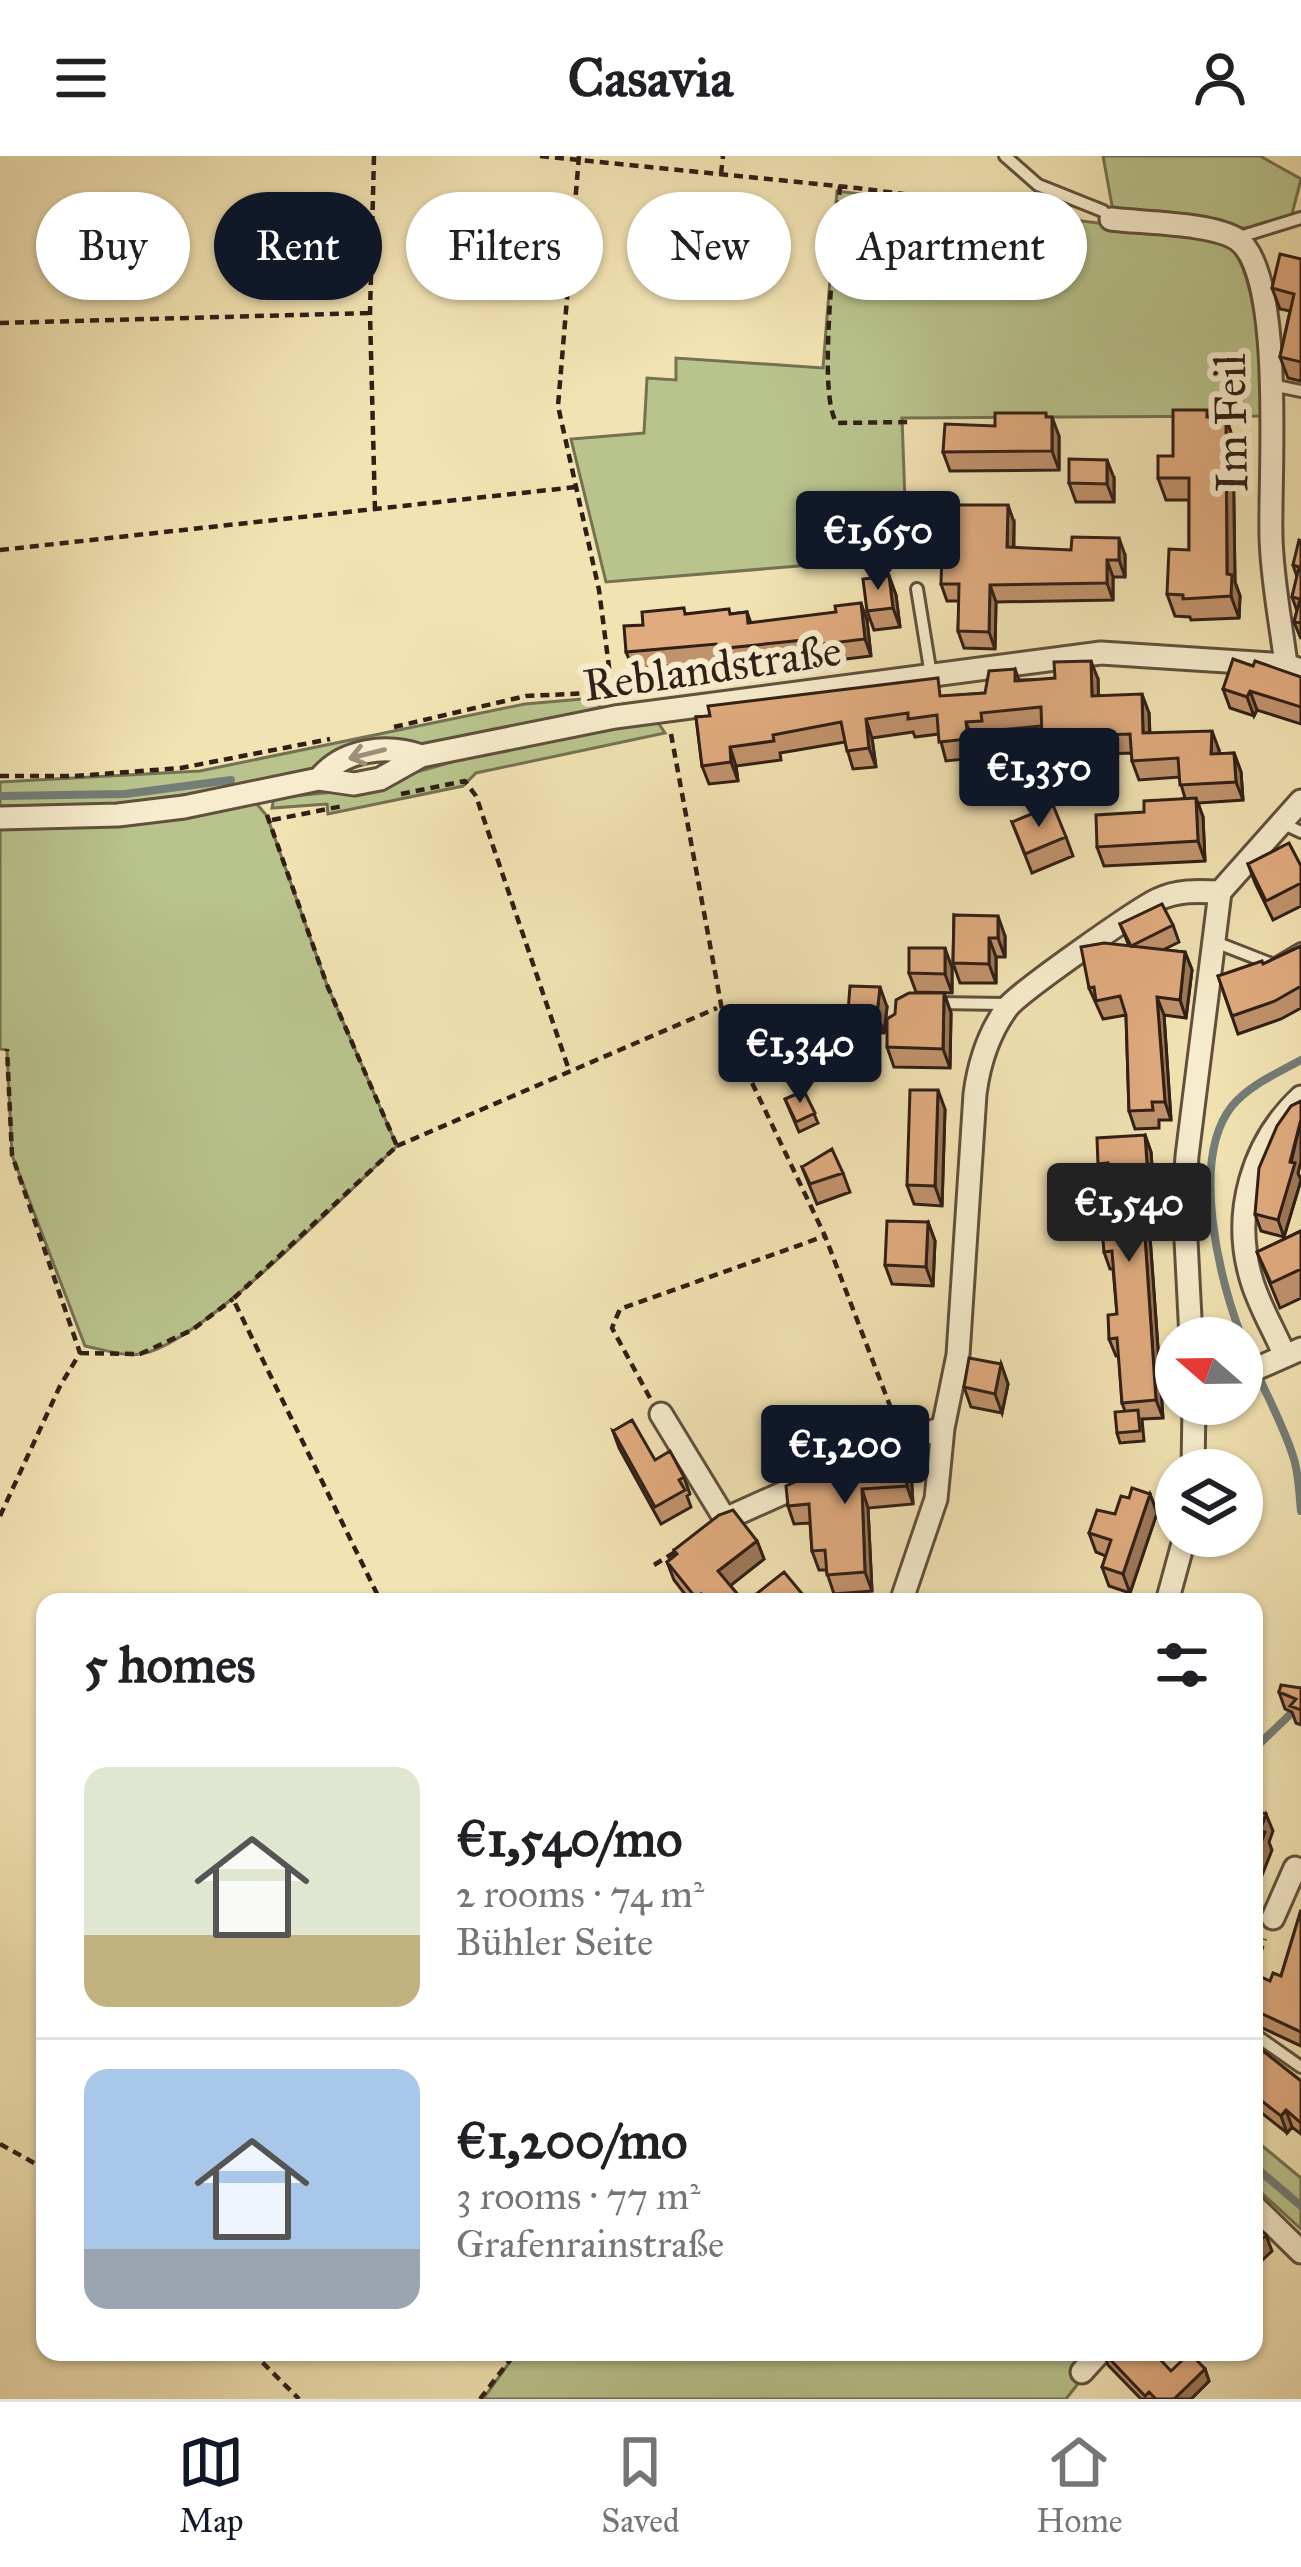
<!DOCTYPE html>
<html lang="en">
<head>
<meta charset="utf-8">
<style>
  :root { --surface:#fff; --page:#f6f6f6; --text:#202124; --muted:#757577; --line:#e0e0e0; --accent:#111827 }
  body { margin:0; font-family:"IM FELL Great Primer",serif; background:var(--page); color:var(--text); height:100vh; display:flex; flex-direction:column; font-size:45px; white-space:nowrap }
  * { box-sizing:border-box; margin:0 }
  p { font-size:39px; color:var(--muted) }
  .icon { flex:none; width:66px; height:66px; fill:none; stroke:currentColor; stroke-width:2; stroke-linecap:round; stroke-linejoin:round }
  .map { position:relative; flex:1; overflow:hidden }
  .sheet { position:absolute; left:36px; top:1437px; width:1227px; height:768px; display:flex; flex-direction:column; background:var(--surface); border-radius:24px; box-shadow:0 3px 9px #0004 }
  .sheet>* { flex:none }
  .banner { position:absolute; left:36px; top:36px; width:1230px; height:108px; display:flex; gap:24px }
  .needle { width:78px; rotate:290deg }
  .tools { position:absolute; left:1155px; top:1161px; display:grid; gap:24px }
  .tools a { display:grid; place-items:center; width:108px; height:108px; border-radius:50%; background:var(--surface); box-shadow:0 3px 9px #0004; font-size:60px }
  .price { position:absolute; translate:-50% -102px; padding:0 27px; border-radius:12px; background:var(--accent); color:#fff; font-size:39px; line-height:78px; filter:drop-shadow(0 3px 6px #0008) }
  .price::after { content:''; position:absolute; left:50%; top:72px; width:36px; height:27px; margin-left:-18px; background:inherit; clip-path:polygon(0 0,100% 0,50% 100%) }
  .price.on { background:#222; color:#fff }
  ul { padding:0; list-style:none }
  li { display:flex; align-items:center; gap:36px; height:300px; padding:0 48px }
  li+li { border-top:3px solid var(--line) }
  li span { display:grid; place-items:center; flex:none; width:336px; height:240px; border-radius:24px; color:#555 }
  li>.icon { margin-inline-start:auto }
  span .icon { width:144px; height:144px; fill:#fffc; stroke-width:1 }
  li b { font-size:51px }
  h2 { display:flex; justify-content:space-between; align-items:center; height:144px; padding:0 48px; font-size:51px }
  .pill { padding:0 42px; border-radius:54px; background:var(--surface); box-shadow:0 3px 9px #0004; font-size:42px; line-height:108px }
  .pill.on { background:var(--accent); color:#fff }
  header { display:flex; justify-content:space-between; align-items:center; height:156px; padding:0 48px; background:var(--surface); font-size:54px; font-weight:800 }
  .dock { display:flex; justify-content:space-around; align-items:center; height:168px; border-top:3px solid var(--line); background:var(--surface); font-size:33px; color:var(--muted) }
  .dock a { display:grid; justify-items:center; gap:6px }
  .dock .on { color:var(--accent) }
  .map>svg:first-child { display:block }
</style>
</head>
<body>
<header><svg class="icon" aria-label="menu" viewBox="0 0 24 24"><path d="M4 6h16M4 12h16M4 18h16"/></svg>Casavia<svg class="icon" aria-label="person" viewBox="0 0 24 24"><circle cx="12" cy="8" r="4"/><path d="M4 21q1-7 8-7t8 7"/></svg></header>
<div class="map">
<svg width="1301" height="2243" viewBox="0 0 1301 2243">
  <rect width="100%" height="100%" fill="#f2e3b3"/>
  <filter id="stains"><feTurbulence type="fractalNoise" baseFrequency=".00167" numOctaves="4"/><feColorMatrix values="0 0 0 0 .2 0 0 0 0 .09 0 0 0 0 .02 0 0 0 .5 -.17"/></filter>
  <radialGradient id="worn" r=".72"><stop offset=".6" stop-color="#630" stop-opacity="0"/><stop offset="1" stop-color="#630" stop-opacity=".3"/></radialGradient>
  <path fill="#b9c48d" stroke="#747252" stroke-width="3" d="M 1103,0 L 1260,0 L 1301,23 L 1291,62 L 1252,73 L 1120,58 L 1113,55 Z
    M 837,35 C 967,53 1098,64 1227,86 C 1257,114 1262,218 1264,260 L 902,262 L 907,401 L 606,426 L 571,283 L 644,277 L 647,222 L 676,224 L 676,202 L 823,212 Z
    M 594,542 L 601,544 L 599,552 L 206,636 L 114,648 L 0,650 L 0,626 L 200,615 L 525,548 Z
    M 657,565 L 665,577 L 476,617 L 463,630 L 328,658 L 327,648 L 272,652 L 274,642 L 354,634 L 487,596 Z
    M 256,647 L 267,660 L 327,829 L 397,990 C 347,1036 200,1190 140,1198 C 124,1201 101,1193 85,1190 L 12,999 L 7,894 L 0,893 L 0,673 C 87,670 171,666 256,647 Z
    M 1254,1983 L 1301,2022 L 1301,2073 L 1254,2030 Z
    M 517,2196 L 1103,2196 L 1066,2243 L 483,2243 Z"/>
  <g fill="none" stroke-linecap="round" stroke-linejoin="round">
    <path stroke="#747d78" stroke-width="8" d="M 0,640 L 125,638 L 231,624
      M 1301,904 C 1278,917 1249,929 1232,950 C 1189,1004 1220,1124 1242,1182 C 1257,1222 1280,1260 1293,1300 C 1299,1317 1299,1337 1301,1355
      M 1254,1593 L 1301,1548
      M 1254,2010 L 1301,2050"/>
    <g stroke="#60503d" stroke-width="16">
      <path id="lane" d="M 1005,0 L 1038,29 L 1103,55 L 1111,63
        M 1236,82 L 1301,62
        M 1272,229 L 1301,235
        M 917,433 L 931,519
        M 1282,667 L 1301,676
        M 1215,786 L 1274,809 L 1301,793
        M 935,847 L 1006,848
        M 1254,1878 L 1301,1911"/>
    </g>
    <g stroke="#60503d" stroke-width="27">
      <path id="street" d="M 1111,63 C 1141,67 1215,67 1238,84 C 1285,119 1269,322 1271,381 C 1272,424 1281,467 1286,509
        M 319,623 C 343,593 387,588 421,600
        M 0,662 L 118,659 L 184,651 L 319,623 L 354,628 L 380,623 L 421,600 L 615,561 L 1101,497 L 1286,509 L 1301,514
        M 1191,1182 L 1184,1045 L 1187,1000 L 1220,736 L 1301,645
        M 1285,1200 C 1274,1174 1258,1148 1251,1122 C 1232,1057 1252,987 1301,941
        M 1242,1219 L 1301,1193
        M 661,1258 L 725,1363 L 888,1290 L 943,1272
        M 1193,1314 L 1194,1248
        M 901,1446 L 936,1343 L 943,1272 L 958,1199 L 975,938 C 979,907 988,878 1007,852 C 1018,837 1135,755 1157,744 C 1177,734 1198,735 1220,736
        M 1167,1446 L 1185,1380
        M 1273,1762 L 1295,1712 L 1301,1715
        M 1254,2050 L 1301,2096
        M 1082,2216 L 1100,2196"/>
    </g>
    <path stroke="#301f16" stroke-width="4.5" stroke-dasharray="9 6" stroke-linecap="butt" d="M 374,0 L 370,157 L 375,354
      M 540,0 L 857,32 L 1059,58
      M 579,0 L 558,250 L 599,434 L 612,534
      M 721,18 L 723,0
      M 840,30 C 837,72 816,240 837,267 L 908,266
      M 0,167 L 370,157
      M 0,394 L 576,331
      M 394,571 L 526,540 L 613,536
      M 671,578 L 725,870 L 825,1080 L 895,1263
      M 0,620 L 75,620 L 181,612 L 330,583
      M 401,638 L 465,625 L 476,640 L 569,914
      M 267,659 L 327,829 L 397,990 L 233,1143 L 381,1446
      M 272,664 L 343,650
      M 397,990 L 717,852
      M 80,1197 L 140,1198 L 192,1174 L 233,1143
      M 650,1242 L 612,1172 L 620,1153 L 825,1080
      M 0,1360 L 60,1230 L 80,1197 L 12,999 L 7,893
      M 654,1409 L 680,1393
      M 1254,1812 L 1265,1783
      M 0,1988 L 45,2013
      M 252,2196 L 299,2243
      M 480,2243 L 516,2196"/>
    <use href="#lane" stroke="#f7edce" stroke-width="10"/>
    <use href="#street" stroke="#f7edce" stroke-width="21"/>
  </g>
  <path fill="#c1936d" stroke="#301f16" stroke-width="3" d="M 1301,103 L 1301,225 L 1288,222 L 1280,201 L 1290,155 L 1280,153 L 1272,132 Z
    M 1047,261 L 1059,280 L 1059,314 L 950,315 L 943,296 L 995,270 Z
    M 1209,261 L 1226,261 L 1233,283 L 1235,426 L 1240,440 L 1239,462 L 1191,464 L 1190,461 L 1175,460 L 1167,438 L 1189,394 L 1189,344 L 1166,344 L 1158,322 L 1173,300 Z
    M 1114,322 L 1114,346 L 1076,346 L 1069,327 Z
    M 1014,366 L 1014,392 L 1125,399 L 1125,421 L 1113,421 L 1113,444 L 996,446 L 995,493 L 964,492 L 958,475 L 959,445 L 947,445 L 941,428 Z
    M 1301,385 L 1301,483 L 1294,466 L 1297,455 L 1292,441 L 1297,421 L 1293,409 Z
    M 889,420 L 896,439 L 900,471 L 874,474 L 867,455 Z
    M 747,456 L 751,467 L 867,464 L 871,500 L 821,506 L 819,500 L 723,510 L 721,505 L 633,513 L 626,496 L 643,469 L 686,458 L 731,458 Z
    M 1253,510 L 1301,521 L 1301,568 L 1257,554 L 1254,560 L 1230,552 L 1223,533 Z
    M 1015,513 L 1019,524 L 1098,523 L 1098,539 L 1149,557 L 1150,577 L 1219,594 L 1219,598 L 1234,597 L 1241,616 L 1243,644 L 1198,647 L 1203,661 L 1205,705 L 1104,710 L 1097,691 L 1144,656 L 1185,642 L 1179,621 L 1139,624 L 1132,605 L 1132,597 L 1049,600 L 1042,581 L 1042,570 L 988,575 L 989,583 L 973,584 L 975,602 L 946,605 L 939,578 L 915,581 L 913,576 L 872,582 L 876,611 L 853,613 L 845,586 L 780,597 L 781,604 L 736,610 L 738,625 L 709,628 L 702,610 L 696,561 L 985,537 Z
    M 1012,666 L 1066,681 L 1073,700 L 1032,717 Z
    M 1248,708 L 1301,710 L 1301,750 L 1273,764 L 1255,727 Z
    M 954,759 L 1005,780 L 1005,801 L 996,801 L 996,827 L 960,827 L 953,807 Z
    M 1120,768 L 1173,769 L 1179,786 L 1163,794 L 1185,796 L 1192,814 L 1186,862 L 1164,859 L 1171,964 L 1159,964 L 1159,972 L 1135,973 L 1129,955 L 1126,859 L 1103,863 L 1089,832 L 1129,790 Z
    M 1301,790 L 1301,852 L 1281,863 L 1238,878 L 1218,820 L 1263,808 Z
    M 952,812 L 952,837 L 916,836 L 909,817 Z
    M 944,837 L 951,857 L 950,912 L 894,911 L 887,891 L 895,858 Z
    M 887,851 L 884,877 L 855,876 L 848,856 Z
    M 804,935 L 818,967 L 799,976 L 785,943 Z
    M 1301,945 L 1301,1005 L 1298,1017 L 1301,1024 L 1284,1081 L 1261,1075 L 1255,1058 Z
    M 945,953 L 942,1050 L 914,1048 L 907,1029 Z
    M 1145,979 L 1151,996 L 1154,1038 L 1147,1039 L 1163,1262 L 1142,1263 L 1144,1285 L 1120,1287 L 1117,1277 L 1125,1255 L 1122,1247 L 1119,1200 L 1116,1200 L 1109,1183 L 1117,1158 L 1113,1113 L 1110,1113 L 1104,1096 L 1112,1071 L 1109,1025 L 1105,1026 L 1098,1008 Z
    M 802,1011 L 843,1017 L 850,1036 L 817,1048 Z
    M 928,1066 L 935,1085 L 933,1130 L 892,1128 L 885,1109 Z
    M 1301,1075 L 1301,1142 L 1280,1152 L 1257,1096 Z
    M 1001,1208 L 1008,1228 L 1002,1257 L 971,1251 L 964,1231 Z
    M 613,1275 L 655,1304 L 684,1321 L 690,1338 L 687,1340 L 691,1351 L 661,1368 L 619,1292 Z
    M 904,1297 L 911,1315 L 913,1348 L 868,1352 L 872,1435 L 834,1438 L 826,1414 L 819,1414 L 812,1395 L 810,1367 L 794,1368 L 788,1350 Z
    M 1150,1338 L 1157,1357 L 1130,1437 L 1109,1430 L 1102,1411 L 1106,1400 L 1096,1396 L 1089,1377 L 1115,1358 L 1129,1342 Z
    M 757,1385 L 764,1403 L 730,1429 L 744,1446 L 691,1446 L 674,1424 L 667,1406 L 676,1399 L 674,1394 Z
    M 1301,1532 L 1301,1569 L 1296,1567 L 1292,1556 L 1285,1553 L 1279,1536 Z
    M 1301,1754 L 1301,1890 L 1254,1868 L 1254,1834 L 1281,1820 Z
    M 1254,1888 L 1301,1925 L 1301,1978 L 1292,1971 L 1287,1977 L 1254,1951 Z
    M 1104,2197 L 1171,2215 L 1205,2213 L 1209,2225 L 1191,2243 L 1141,2243 L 1108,2209 Z"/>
  <path fill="#9d7859" stroke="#301f16" stroke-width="3" d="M 1052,261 L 1059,280 L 1059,314 L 1052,295 Z
    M 1226,261 L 1233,283 L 1235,426 L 1240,440 L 1239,462 L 1231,440 L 1227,418 Z
    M 1107,304 L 1114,322 L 1114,346 L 1107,328 Z
    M 1008,349 L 1014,366 L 1013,408 L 1007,391 Z
    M 1119,382 L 1125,399 L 1125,421 L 1119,404 Z
    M 1107,404 L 1113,421 L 1113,444 L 1107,427 Z
    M 889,420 L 896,439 L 900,471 L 893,452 Z
    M 990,429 L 996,446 L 995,493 L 989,476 Z
    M 861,447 L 867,464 L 871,500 L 865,483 Z
    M 1091,505 L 1098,523 L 1099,558 L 1092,540 Z
    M 1250,535 L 1257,554 L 1254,560 L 1247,541 Z
    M 1142,538 L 1149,557 L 1150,596 L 1143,577 Z
    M 866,563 L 872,582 L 876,611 L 869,592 Z
    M 966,566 L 973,584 L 975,602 L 968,583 Z
    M 1212,575 L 1219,594 L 1218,617 L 1211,598 Z
    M 730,591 L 736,610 L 738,625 L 731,606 Z
    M 1234,597 L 1241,616 L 1243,644 L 1236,626 Z
    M 1196,642 L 1203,661 L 1205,705 L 1198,685 Z
    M 998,760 L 1005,780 L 1005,801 L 998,782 Z
    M 989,782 L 996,801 L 996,827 L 989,808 Z
    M 945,792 L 952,812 L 952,837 L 945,818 Z
    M 1185,796 L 1192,814 L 1186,862 L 1180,844 Z
    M 880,831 L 887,851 L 884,877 L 877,858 Z
    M 944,837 L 951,857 L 950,912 L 943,893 Z
    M 1157,841 L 1164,859 L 1171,964 L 1165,946 Z
    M 938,934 L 945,953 L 942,1050 L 935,1030 Z
    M 1301,963 L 1301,1005 L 1298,1017 L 1301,1024 L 1284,1081 L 1278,1064 Z
    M 1145,979 L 1151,996 L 1154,1038 L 1148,1021 Z
    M 1141,1021 L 1147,1039 L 1163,1262 L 1156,1244 Z
    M 928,1066 L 935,1085 L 933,1130 L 926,1111 Z
    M 1001,1208 L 1008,1228 L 1002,1257 L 995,1238 Z
    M 904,1297 L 911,1315 L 913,1348 L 907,1330 Z
    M 862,1333 L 868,1352 L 872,1435 L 865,1416 Z
    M 1150,1338 L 1157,1357 L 1130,1437 L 1123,1418 Z
    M 757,1385 L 764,1403 L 725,1434 L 718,1415 Z
    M 1266,1658 L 1273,1675 L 1269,1686 L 1272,1694 L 1259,1727 L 1254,1713 L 1254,1706 L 1260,1674 Z
    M 1286,1954 L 1292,1971 L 1287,1977 L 1281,1960 Z
    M 1266,2079 L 1272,2095 L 1254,2112 L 1254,2090 Z
    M 1205,2213 L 1209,2225 L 1191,2243 L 1174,2243 Z"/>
  <path fill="#e0ab7f" stroke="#301f16" stroke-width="3" d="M 1280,98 L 1301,103 L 1301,206 L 1280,201 L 1294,138 L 1272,132 Z
    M 1173,254 L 1207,254 L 1207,261 L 1226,261 L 1227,418 L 1232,419 L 1231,440 L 1183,443 L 1183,439 L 1167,438 L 1169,393 L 1189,394 L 1189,322 L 1158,322 L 1158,300 L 1173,300 Z
    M 995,257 L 1046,257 L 1046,261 L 1052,261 L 1052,295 L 943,296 L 945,268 L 995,270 Z
    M 1069,303 L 1107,304 L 1107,328 L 1069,327 Z
    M 948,349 L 1008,349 L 1007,391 L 1071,394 L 1072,381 L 1119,382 L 1119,404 L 1107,404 L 1107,427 L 990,429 L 989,476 L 958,475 L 959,428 L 941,428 L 942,396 L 948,396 Z
    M 1299,384 L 1301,385 L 1301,467 L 1294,466 L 1300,443 L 1292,441 L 1299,411 L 1293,409 Z
    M 889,420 L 893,452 L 867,455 L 863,423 Z
    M 861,447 L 865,483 L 815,489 L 814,483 L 717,493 L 716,488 L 626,496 L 624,470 L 643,469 L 642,456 L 684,452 L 685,458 L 729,453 L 730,458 L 747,456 L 748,467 L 836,456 L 835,450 Z
    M 1233,503 L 1253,510 L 1255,505 L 1301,521 L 1301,551 L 1250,535 L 1247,541 L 1223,533 Z
    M 1091,505 L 1092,540 L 1142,538 L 1143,577 L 1212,575 L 1211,598 L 1234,597 L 1236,626 L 1180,629 L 1178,602 L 1132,605 L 1130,578 L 1042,581 L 1041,551 L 981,557 L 982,565 L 966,566 L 968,583 L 939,586 L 937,559 L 908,563 L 908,557 L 866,563 L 869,592 L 847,595 L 841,566 L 773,579 L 774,585 L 730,591 L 731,606 L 702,610 L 696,561 L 710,560 L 708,550 L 938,522 L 940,540 L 985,537 L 989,515 L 1015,513 L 1015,525 L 1055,522 L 1054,506 Z
    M 1196,642 L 1198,685 L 1097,691 L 1096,659 L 1144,656 L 1144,645 Z
    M 1053,649 L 1066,681 L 1025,698 L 1012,666 Z
    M 1289,687 L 1301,710 L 1301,727 L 1266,745 L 1248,708 Z
    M 1162,748 L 1173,769 L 1131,790 L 1120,768 Z
    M 954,759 L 998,760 L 998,782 L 989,782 L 989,808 L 953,807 Z
    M 1104,787 L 1185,796 L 1180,844 L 1157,841 L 1165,946 L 1152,946 L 1153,954 L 1129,955 L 1126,859 L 1120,840 L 1096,845 L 1094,831 L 1089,832 L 1081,791 Z
    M 1301,790 L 1301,830 L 1275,845 L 1232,860 L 1218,820 L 1262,805 L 1263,808 Z
    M 909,792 L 945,792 L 945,818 L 909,817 Z
    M 850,830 L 880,831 L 877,858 L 848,856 Z
    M 909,837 L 944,837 L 943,893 L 887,891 L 887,863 L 895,858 L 896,844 Z
    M 910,934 L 938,934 L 935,1030 L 907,1029 Z
    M 804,935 L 815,957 L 796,966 L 785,943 Z
    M 1301,945 L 1301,963 L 1290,1006 L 1295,1007 L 1278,1064 L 1255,1058 L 1259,1012 L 1277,970 L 1291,950 Z
    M 1145,979 L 1148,1021 L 1141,1021 L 1156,1244 L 1122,1247 L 1117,1182 L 1109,1183 L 1108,1159 L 1117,1158 L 1112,1095 L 1104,1096 L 1102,1072 L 1112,1071 L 1108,1007 L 1098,1008 L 1097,982 Z
    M 832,993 L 843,1017 L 810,1028 L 802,1011 Z
    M 887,1065 L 928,1066 L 926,1111 L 885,1109 Z
    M 1301,1075 L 1301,1113 L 1271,1127 L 1257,1096 Z
    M 969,1202 L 1001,1208 L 995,1238 L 964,1231 Z
    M 1138,1254 L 1140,1275 L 1117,1277 L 1115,1256 Z
    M 632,1264 L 655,1304 L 670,1295 L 684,1321 L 679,1324 L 685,1334 L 655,1351 L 613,1275 Z
    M 904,1297 L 907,1330 L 862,1333 L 865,1416 L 827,1419 L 825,1394 L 812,1395 L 809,1348 L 788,1350 L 786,1330 L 818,1316 L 857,1313 L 857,1300 Z
    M 1132,1332 L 1150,1338 L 1123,1418 L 1102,1411 L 1111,1384 L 1089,1377 L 1097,1354 L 1115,1358 L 1121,1340 L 1129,1342 Z
    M 733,1354 L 757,1385 L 718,1415 L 744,1446 L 707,1446 L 701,1438 L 696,1442 L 667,1406 L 677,1398 L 674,1394 L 719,1359 Z
    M 784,1416 L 809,1446 L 746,1446 Z
    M 1281,1529 L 1301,1532 L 1301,1554 L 1290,1550 L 1296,1543 L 1279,1536 Z
    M 1254,1654 L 1266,1658 L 1260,1674 L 1265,1676 L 1254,1706 Z
    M 1301,1754 L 1301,1876 L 1254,1854 L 1254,1834 L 1259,1820 L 1270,1825 L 1273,1817 L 1281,1820 Z
    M 1254,1888 L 1301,1925 L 1301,1967 L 1286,1954 L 1281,1960 L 1254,1939 Z
    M 1254,2068 L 1266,2079 L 1254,2090 Z
    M 1105,2196 L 1153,2196 L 1171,2215 L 1190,2197 L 1205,2213 L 1174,2243 L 1156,2243 L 1149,2236 L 1145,2240 L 1104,2197 Z"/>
  <defs><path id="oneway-shaft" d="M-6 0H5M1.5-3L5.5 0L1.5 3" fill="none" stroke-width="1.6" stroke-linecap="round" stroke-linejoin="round" transform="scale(3)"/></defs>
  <use stroke="#9d907b" href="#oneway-shaft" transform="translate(367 598) rotate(166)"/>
  <g text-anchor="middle" stroke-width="12" stroke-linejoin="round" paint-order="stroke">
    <g font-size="45" fill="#301f16" stroke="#f7edce">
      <text transform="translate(1230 267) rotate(-91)" y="16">Im Feil</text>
      <text transform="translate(712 511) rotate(-8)" y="16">Reblandstraße</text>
    </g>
  </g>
  <rect width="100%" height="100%" filter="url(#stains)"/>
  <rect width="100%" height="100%" fill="url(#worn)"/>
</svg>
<div class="tools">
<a><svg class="needle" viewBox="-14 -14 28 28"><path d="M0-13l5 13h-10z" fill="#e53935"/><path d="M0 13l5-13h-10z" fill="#757577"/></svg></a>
<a><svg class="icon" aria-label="layers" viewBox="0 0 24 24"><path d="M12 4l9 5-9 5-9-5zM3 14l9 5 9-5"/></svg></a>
</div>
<b class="price" style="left:878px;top:437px">€1,650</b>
<b class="price" style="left:1039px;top:674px">€1,350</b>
<b class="price" style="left:800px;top:950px">€1,340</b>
<b class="price on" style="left:1129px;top:1109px">€1,540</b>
<b class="price" style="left:845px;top:1351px">€1,200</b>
<div class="banner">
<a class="pill">Buy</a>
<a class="pill on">Rent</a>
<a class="pill">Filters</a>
<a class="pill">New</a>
<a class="pill">Apartment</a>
</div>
<section class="sheet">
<h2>5 homes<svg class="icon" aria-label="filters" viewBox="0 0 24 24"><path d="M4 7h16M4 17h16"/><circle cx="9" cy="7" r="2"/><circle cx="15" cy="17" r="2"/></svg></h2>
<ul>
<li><span style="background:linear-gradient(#dfe7d0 70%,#c2b280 0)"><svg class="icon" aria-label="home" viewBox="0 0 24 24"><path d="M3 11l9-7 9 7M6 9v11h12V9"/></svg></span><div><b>€1,540/mo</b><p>2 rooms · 74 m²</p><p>Bühler Seite</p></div></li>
<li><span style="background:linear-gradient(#a9c7e8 75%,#9aa5b1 0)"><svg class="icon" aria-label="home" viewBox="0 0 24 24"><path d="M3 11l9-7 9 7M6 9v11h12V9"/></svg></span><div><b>€1,200/mo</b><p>3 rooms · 77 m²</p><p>Grafenrainstraße</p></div></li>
</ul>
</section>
</div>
<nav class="dock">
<a class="on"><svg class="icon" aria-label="map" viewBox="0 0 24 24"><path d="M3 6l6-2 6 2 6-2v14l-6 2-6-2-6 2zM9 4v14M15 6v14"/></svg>Map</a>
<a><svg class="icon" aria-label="saved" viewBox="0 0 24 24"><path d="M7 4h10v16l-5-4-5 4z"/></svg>Saved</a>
<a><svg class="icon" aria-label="home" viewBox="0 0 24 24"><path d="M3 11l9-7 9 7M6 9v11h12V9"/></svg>Home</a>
</nav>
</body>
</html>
